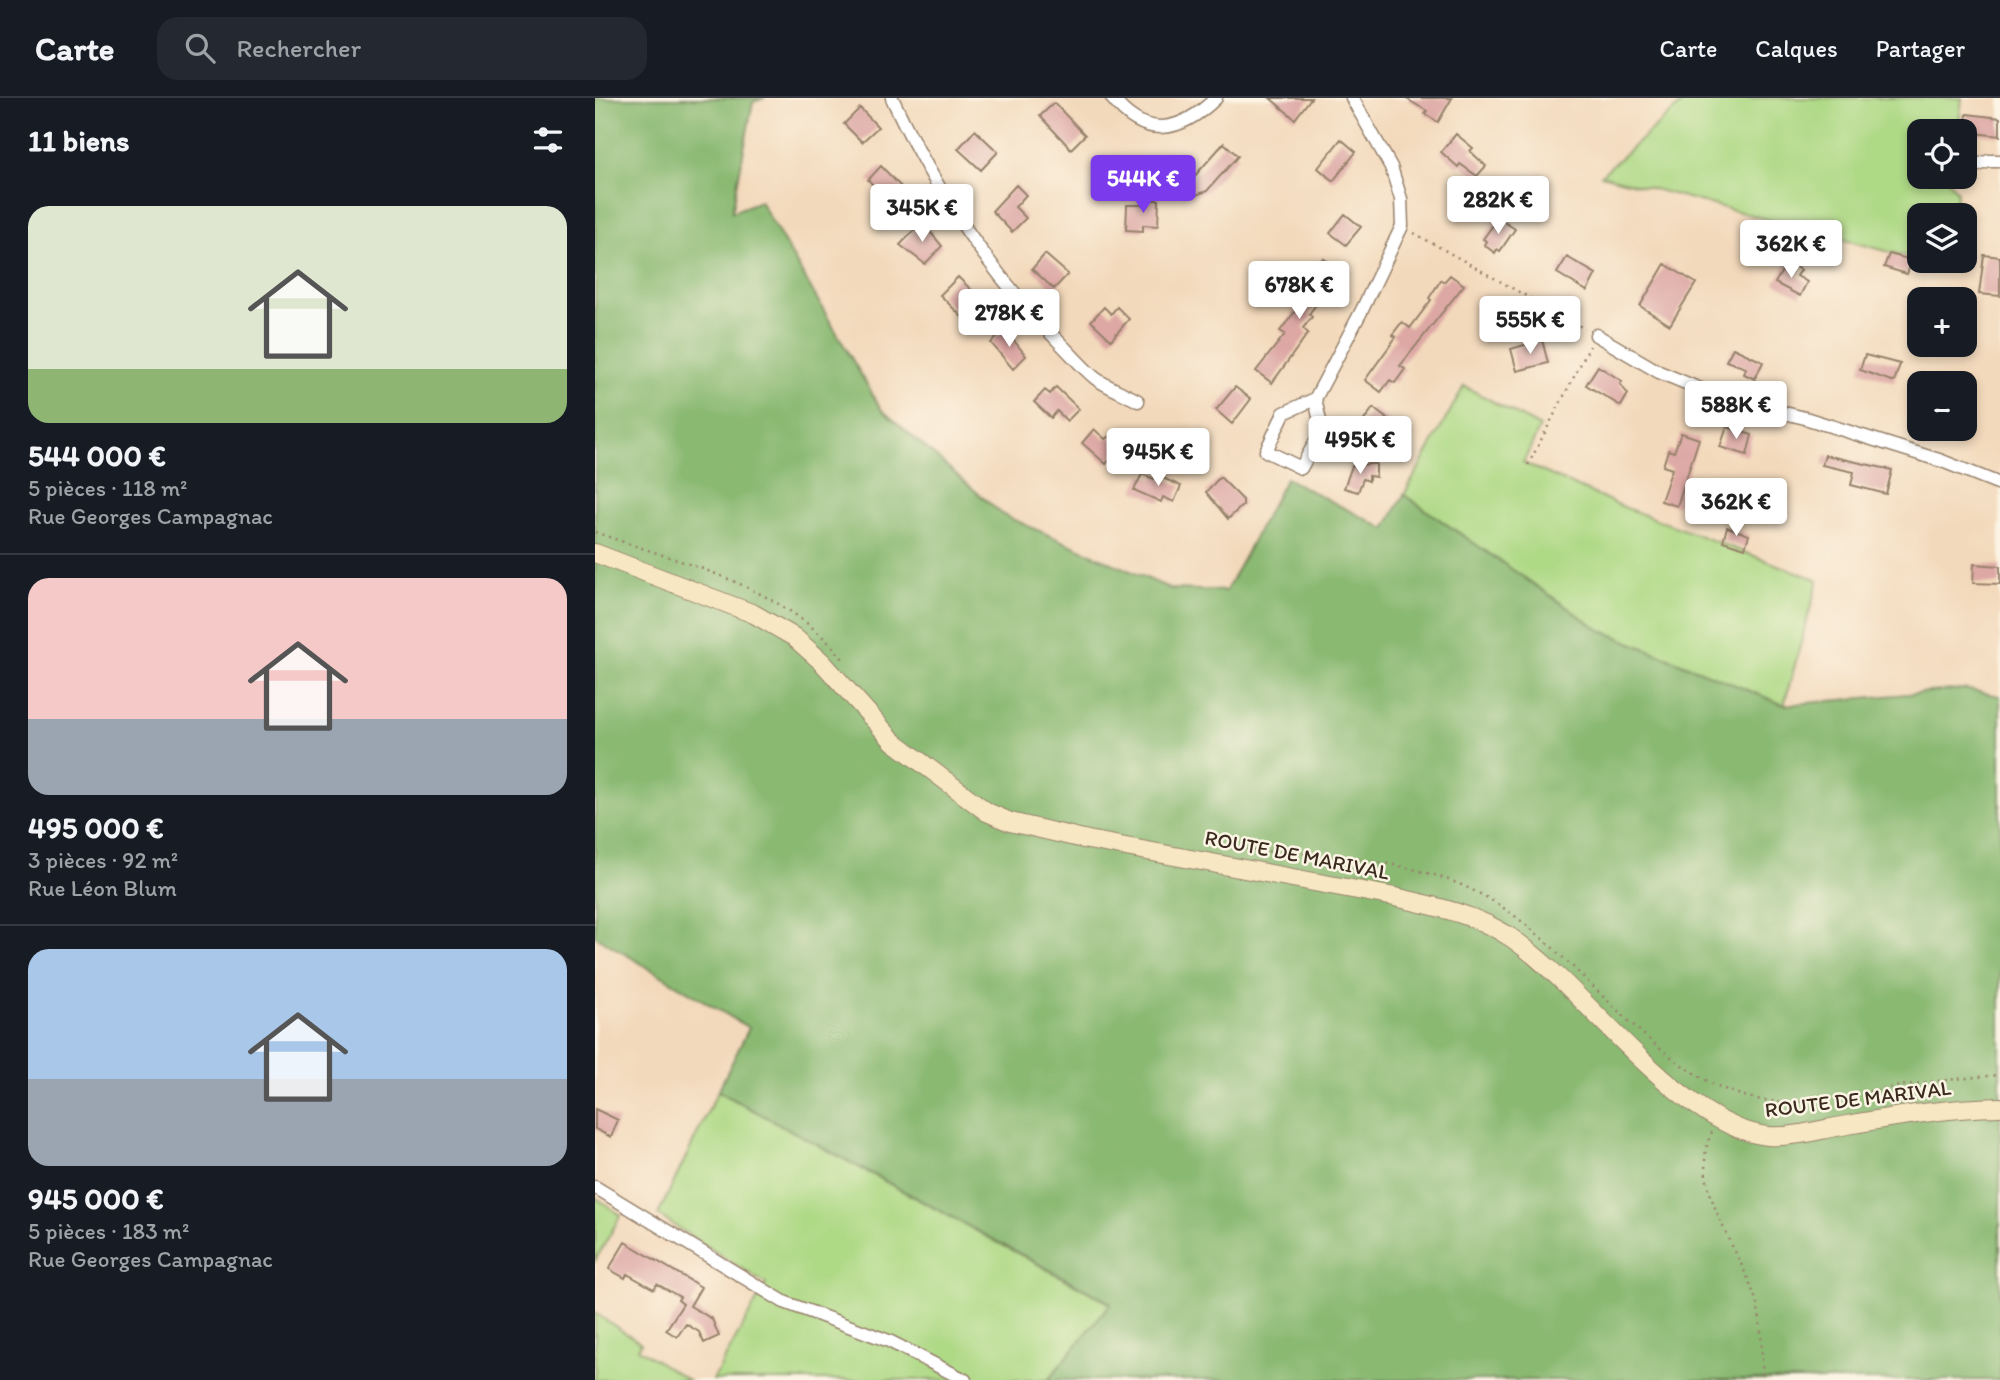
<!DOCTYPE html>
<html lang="fr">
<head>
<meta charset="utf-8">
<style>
  :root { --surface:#171b24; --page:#242831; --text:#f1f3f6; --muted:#9ea1a6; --line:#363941; --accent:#7c3aed }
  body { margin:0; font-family:Itim,sans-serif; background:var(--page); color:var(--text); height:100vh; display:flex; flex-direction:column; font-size:26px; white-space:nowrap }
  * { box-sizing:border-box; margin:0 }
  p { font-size:23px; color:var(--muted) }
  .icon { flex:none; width:38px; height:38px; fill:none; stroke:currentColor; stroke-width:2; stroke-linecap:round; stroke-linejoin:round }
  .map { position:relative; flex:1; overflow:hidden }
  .panel { display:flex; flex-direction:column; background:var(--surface); width:595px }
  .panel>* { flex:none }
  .controls { position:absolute; left:1312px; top:21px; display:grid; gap:14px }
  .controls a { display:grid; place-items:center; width:70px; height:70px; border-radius:14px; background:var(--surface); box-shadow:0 4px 10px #0003; font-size:35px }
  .price { position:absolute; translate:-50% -60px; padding:0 16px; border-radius:7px; background:#fff; color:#222; font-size:23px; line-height:46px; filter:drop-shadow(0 2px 4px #0008) }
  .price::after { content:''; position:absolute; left:50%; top:42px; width:21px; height:16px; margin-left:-10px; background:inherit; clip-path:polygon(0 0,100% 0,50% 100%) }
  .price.current { background:var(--accent); color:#fff }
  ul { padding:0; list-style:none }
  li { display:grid; align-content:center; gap:14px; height:371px; padding:0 28px }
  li+li { border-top:2px solid var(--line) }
  li span { display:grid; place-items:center; height:217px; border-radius:21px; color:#555 }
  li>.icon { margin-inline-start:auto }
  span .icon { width:126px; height:126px; fill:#fffc; stroke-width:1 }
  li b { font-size:30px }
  h2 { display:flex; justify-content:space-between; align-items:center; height:84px; padding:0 28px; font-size:30px }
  header { display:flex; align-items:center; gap:42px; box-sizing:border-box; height:98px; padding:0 35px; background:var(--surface); border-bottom:2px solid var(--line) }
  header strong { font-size:33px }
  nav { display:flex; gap:38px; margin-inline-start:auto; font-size:24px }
  .search { width:490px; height:63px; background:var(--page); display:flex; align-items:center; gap:18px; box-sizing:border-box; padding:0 24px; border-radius:21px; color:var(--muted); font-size:26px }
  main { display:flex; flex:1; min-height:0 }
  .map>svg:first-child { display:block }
</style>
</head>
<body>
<header>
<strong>Carte</strong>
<div class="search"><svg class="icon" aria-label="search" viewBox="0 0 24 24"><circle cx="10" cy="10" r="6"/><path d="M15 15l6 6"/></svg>Rechercher</div>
<nav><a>Carte</a><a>Calques</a><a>Partager</a></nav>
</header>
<main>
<section class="panel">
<h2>11 biens<svg class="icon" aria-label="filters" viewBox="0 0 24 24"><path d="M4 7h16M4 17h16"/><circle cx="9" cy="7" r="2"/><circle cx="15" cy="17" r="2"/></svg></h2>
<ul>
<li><span style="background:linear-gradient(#dfe7d0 75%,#8fb573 0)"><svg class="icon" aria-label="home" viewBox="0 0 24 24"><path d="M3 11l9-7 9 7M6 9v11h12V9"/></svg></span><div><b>544 000 €</b><p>5 pièces · 118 m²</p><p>Rue Georges Campagnac</p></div></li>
<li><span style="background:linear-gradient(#f6c9c9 65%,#9aa5b1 0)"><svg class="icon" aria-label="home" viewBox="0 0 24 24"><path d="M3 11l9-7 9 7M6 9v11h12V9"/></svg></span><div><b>495 000 €</b><p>3 pièces · 92 m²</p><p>Rue Léon Blum</p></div></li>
<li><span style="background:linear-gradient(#a9c7e8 60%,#9aa5b1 0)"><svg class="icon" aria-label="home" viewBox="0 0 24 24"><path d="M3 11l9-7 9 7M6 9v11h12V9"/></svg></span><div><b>945 000 €</b><p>5 pièces · 183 m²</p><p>Rue Georges Campagnac</p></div></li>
</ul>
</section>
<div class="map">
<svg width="1405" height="1282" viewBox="0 0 1405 1282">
  <rect width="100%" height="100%" fill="#fcf5e5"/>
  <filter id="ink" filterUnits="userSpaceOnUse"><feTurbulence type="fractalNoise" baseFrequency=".0143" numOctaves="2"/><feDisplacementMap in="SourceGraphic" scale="14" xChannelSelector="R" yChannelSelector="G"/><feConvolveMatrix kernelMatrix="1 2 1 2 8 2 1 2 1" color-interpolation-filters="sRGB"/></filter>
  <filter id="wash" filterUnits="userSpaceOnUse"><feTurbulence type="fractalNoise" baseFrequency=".00686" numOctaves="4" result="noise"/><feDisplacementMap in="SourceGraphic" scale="28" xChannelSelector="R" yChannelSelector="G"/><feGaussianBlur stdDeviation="1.57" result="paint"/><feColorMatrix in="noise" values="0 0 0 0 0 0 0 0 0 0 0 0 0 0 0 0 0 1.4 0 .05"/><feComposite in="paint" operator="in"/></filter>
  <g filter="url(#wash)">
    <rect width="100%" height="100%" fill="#f3d9bb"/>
    <path fill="#aed985" stroke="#748252" stroke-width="2" d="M 1093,0 L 1367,0 L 1363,33 L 1325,33 L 1325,79 L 1350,79 L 1362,93 L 1360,117 L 1325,117 L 1325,162 L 1006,77 Z
      M 869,288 L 945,329 L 928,365 L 1031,410 L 1223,482 L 1189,607 L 1005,532 L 809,397 Z
      M 123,993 L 516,1206 L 453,1282 L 118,1282 L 171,1186 L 63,1117 Z
      M 0,1099 L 26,1117 L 0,1163 Z
      M 0,1215 L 46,1245 L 43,1251 L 93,1282 L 0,1282 Z"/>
    <path fill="#8ab972" stroke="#627248" stroke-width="2" d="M 0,0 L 170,0 L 158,4 L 137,114 L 165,103 L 286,311 L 408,417 L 576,491 L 631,493 L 691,380 L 790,431 L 809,397 L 1005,532 L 1189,607 L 1369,591 L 1405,598 L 1405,1282 L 453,1282 L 516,1205 L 123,993 L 154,930 L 0,838 Z"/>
    <g id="blocks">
      <path fill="#dda7a4" d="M 675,0 L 716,0 L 700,21 Z
        M 810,0 L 857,0 L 843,24 L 830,16 L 832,13 Z
        M 459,5 L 490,37 L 476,51 L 445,18 Z
        M 265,10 L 283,29 L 267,44 L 249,26 Z
        M 1372,16 L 1405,20 L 1405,38 L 1370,34 Z
        M 380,32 L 403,54 L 386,72 L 363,51 Z
        M 861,36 L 878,50 L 875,53 L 891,68 L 882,78 L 865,66 L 863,69 L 846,54 Z
        M 746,41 L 761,54 L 738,83 L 723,70 Z
        M 629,45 L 643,58 L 612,93 L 596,99 L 590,83 L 598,80 Z
        M 286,68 L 308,91 L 296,104 L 273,82 Z
        M 421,87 L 431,97 L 420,109 L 431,120 L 417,134 L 397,113 Z
        M 548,102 L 564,102 L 563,128 L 548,127 L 548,133 L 531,132 L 532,107 L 548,107 Z
        M 750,116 L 766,129 L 751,147 L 735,135 Z
        M 903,120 L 920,131 L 905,153 L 902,151 L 900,155 L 889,147 L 891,143 L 888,141 Z
        M 327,124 L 347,148 L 330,166 L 305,147 Z
        M 450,156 L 473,176 L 459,191 L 437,171 Z
        M 1294,156 L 1317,162 L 1312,176 L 1289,169 Z
        M 1389,157 L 1405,159 L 1405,198 L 1384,196 Z
        M 972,159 L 1001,176 L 992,193 L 962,175 Z
        M 728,160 L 746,174 L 714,216 L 717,219 L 708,230 L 713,235 L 677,285 L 661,273 L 690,236 L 685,233 L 716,193 L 707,186 Z
        M 1192,164 L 1206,172 L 1202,178 L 1212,184 L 1205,198 L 1180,185 Z
        M 1070,166 L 1101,185 L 1075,227 L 1045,208 Z
        M 855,177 L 869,187 L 805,268 L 810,271 L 800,285 L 795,282 L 786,294 L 770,282 L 801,239 L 797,237 L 807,224 L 815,230 L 836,202 L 834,200 L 846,182 L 849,184 Z
        M 363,179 L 386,201 L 368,220 L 345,197 Z
        M 509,209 L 516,216 L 522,209 L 534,221 L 516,242 L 496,223 Z
        M 410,231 L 431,258 L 418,271 L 396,245 Z
        M 947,242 L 953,265 L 922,273 L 916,251 Z
        M 1138,250 L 1168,264 L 1160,281 L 1149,276 L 1151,270 L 1131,263 Z
        M 1270,257 L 1305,266 L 1299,284 L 1265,272 Z
        M 1003,268 L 1027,283 L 1025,286 L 1033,296 L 1026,308 L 991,287 Z
        M 461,289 L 484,311 L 472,323 L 462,313 L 456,320 L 439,304 L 450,292 L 455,296 Z
        M 640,289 L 656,301 L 637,326 L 621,312 Z
        M 778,310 L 795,323 L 775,349 L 758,338 Z
        M 1132,329 L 1157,337 L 1152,357 L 1125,349 Z
        M 499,331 L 510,341 L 514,338 L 526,350 L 511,366 L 487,345 Z
        M 1086,335 L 1104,341 L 1082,408 L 1066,403 L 1077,371 L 1068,368 L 1073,352 L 1079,354 Z
        M 1230,357 L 1297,372 L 1291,396 L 1256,387 L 1259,374 L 1227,367 Z
        M 773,366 L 781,366 L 781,379 L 774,378 L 774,383 L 768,381 L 763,394 L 749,390 L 757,368 Z
        M 547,376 L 559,381 L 561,377 L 586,388 L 579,404 L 568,399 L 566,404 L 539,392 Z
        M 625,379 L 648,402 L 648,407 L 633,421 L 611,394 Z
        M 1132,429 L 1154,437 L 1150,450 L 1128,443 Z
        M 1379,466 L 1405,468 L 1405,486 L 1378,485 Z
        M 0,1011 L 23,1022 L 16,1039 L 0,1031 Z
        M 30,1144 L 106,1189 L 95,1208 L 117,1221 L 124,1238 L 109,1245 L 104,1234 L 91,1226 L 82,1239 L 71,1232 L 88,1206 L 83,1202 L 85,1199 L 62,1186 L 59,1191 L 32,1176 L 30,1180 L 14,1171 Z"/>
    </g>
  </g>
  <g filter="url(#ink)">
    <use href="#blocks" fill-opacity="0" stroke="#97826c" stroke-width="2"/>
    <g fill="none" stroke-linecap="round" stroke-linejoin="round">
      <g stroke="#97826c" stroke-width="15">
        <path id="minor" d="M 297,0 C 339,91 395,175 466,246 C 477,257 488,270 500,280 C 512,289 529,295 543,303
          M 517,0 C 550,42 585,35 621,0
          M 1375,70 L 1394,63 L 1405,63
          M 1001,237 L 1064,274 L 1127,300 L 1210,320 L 1347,363 L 1405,386
          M 720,301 L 727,332 L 706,370 L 671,353 L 689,315 L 720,301 L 767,212 L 807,128 L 806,101 L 796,69 L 757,0
          M 0,1089 L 189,1204 L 294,1243 L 370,1282"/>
      </g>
      <g stroke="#97826c" stroke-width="20">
        <path id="secondary" d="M 0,455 L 159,516 L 199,539 L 227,564 L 298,643 L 392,714 L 415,724 L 493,742 L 800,799 C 839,808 880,816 915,839 C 990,889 1084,1029 1173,1038 C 1198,1040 1227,1031 1252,1027 C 1303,1018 1353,1010 1405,1009"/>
      </g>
      <path stroke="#97826c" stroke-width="2.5" stroke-dasharray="2 5" stroke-linecap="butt" d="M 819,135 L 990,231
        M 933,367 L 995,248
        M 0,434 C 85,465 190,487 248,561
        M 631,750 C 723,759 827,755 907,809 C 987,862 1061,976 1153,999 C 1203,1012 1255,996 1305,988 C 1338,983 1371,980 1405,977
        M 1117,1034 C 1090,1086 1149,1156 1162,1206 C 1168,1230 1166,1258 1168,1282"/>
      <use href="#minor" stroke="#fff" stroke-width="12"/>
      <use href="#secondary" stroke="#f7e8c3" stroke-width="18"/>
    </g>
  </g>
  <g text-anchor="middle" stroke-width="5" stroke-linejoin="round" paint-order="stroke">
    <g font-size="21" fill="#3b2a1e" stroke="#fcf5e5">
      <text transform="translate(702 757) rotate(11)" y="7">ROUTE DE MARIVAL</text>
      <text transform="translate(1263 1001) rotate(-7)" y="7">ROUTE DE MARIVAL</text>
    </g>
  </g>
</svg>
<div class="controls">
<a><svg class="icon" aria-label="locate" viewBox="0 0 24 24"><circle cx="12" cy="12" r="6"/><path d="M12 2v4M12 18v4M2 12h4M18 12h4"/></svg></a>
<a><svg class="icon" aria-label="layers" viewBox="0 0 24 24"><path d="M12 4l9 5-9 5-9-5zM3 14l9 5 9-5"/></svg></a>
<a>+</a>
<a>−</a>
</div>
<b class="price current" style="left:548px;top:117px">544K €</b>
<b class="price" style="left:903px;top:138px">282K €</b>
<b class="price" style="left:327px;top:146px">345K €</b>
<b class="price" style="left:1196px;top:182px">362K €</b>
<b class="price" style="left:704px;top:223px">678K €</b>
<b class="price" style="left:414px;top:251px">278K €</b>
<b class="price" style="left:935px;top:258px">555K €</b>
<b class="price" style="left:1141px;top:343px">588K €</b>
<b class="price" style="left:765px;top:378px">495K €</b>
<b class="price" style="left:563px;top:390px">945K €</b>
<b class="price" style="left:1141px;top:440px">362K €</b>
</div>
</main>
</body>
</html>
